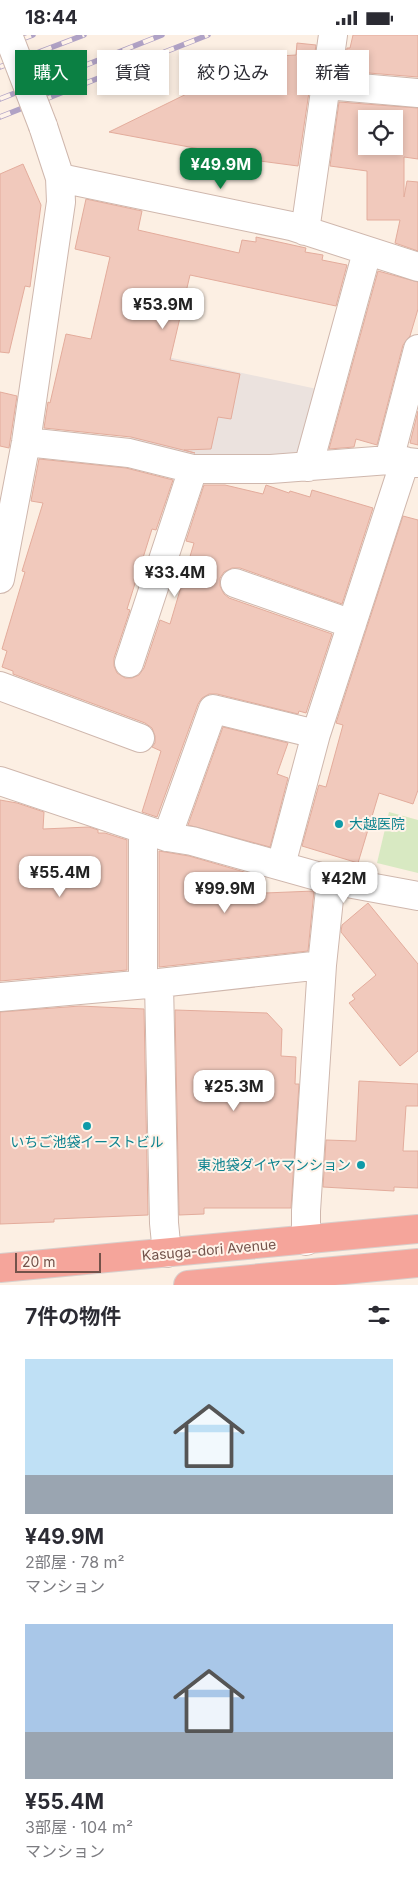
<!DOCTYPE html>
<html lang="ja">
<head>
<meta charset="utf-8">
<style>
  :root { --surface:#fff; --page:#f2f2f3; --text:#2b2b33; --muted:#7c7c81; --accent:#0b8043 }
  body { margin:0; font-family:Inter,"Noto Sans JP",sans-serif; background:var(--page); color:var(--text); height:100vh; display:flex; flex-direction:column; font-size:19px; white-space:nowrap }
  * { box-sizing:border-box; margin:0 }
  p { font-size:16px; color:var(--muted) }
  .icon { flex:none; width:28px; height:28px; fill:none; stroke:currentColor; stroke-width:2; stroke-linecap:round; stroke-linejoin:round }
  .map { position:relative; height:1250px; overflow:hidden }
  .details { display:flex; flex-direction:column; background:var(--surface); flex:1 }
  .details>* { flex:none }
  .top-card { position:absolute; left:15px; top:15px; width:389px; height:45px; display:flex; gap:10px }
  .controls { position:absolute; left:358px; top:75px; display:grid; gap:10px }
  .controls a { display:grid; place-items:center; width:45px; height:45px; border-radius:0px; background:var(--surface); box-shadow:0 2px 8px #0003; font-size:25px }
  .scale { position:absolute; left:15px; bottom:12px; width:86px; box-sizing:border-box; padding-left:5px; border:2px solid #73524a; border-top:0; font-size:14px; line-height:18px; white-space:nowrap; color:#73524a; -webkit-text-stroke:4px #fff3e9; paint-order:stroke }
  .price { position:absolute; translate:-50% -42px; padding:0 11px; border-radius:10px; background:#fff; color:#222; font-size:16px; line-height:32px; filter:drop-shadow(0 1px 2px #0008) }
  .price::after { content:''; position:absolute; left:50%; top:30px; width:15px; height:11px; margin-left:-8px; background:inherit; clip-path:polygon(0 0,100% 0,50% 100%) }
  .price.current { background:var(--accent); color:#fff }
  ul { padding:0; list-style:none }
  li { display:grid; align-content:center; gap:10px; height:265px; padding:0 25px }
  li span { display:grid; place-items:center; height:155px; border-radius:0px; color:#555 }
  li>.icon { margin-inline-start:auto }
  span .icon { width:90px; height:90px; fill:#fffc; stroke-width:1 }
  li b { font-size:21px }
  h2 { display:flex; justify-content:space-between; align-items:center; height:60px; padding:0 25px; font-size:21px }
  .chip { padding:0 18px; border-radius:0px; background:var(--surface); box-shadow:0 2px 8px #0003; font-size:18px; line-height:45px }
  .chip.current { background:var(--accent); color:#fff }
  .status { display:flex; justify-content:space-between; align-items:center; height:35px; padding:0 25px; background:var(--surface); direction:ltr }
  .status svg { height:14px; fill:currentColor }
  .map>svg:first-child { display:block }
</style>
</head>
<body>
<div class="status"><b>18:44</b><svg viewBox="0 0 49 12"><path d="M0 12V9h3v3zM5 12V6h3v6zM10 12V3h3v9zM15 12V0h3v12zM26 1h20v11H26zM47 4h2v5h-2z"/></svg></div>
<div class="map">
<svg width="418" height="1250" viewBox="0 0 418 1250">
  <rect width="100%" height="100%" fill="#fcefe3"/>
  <path fill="#ebe2de" d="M 149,318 L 317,354 L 300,423 L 208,428 L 129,410 Z"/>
  <path fill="#d8e9c2" d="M 389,777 L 418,785 L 418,838 L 377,828 Z"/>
  <path fill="#f1c9bc" stroke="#e3ac9c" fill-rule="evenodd" d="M 353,0 L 418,0 L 418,42 L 344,36 L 347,13 L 350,13 Z
    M 297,8 L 316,10 L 298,131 L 260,126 L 260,129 L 231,125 L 232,121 L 200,116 L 200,114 L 109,97 L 262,22 L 296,20 Z
    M 339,67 L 418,73 L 418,124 L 404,122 L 404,162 L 407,146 L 418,147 L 418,216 L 395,208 L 400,185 L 367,185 L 367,136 L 330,131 ZM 366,84 L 394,84 L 394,111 L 366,111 Z
    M 23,129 L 41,170 L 30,252 L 25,251 L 9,318 L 0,317 L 0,139 Z
    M 86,164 L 142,176 L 138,195 L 239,218 L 242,205 L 256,207 L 256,202 L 306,213 L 305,217 L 323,220 L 322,225 L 347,230 L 336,271 L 190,240 L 170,325 L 240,339 L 231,384 L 218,382 L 211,414 L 184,415 L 195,418 L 131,402 L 44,393 L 48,367 L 50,368 L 66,299 L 91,304 L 110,222 L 75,214 Z
    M 378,236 L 418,247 L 418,274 L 410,301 L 403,310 L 377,410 L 356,404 L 354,412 L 329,414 Z
    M 0,357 L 17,361 L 9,413 L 0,411 Z
    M 418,376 L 418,410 L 410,408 Z
    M 39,424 L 126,433 L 173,445 L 156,495 L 152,494 L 127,574 L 130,575 L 114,623 L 114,631 L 117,638 L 125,643 L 132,643 L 139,640 L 144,633 L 160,585 L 170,589 L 194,508 L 186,506 L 204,450 L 225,450 L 263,459 L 266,450 L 289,458 L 290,456 L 310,462 L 312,455 L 373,473 L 342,569 L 240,533 L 232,533 L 224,537 L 220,543 L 220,551 L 224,559 L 229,563 L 332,599 L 306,678 L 299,676 L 298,679 L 217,659 L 209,659 L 202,663 L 198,669 L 157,782 L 142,777 L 161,716 L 152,712 L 155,708 L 155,701 L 152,693 L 145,688 L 13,639 L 13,636 L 2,632 L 7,616 L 2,614 L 25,537 L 22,536 L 43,468 L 31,466 Z
    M 403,481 L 418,485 L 418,755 L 413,769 L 379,758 L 358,828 L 302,811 L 318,753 L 319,750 L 326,752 L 343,690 L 336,688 Z
    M 223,692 L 288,708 L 277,739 L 288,743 L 270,812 L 188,790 Z
    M 0,765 L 17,768 L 44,777 L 43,794 L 89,792 L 98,795 L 98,798 L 105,798 L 127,805 L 127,935 L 0,946 Z
    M 159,816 L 189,821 L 265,843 L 265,858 L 314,856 L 308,916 L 159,932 Z
    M 368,868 L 418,929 L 418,1016 L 400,1031 L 349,968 L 355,964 L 352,960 L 376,940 L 341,897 L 342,890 Z
    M 80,971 L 144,974 L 148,1180 L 54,1184 L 54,1187 L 0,1189 L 0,977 Z
    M 175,975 L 267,978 L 282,994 L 281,1021 L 296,1022 L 295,1049 L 299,1049 L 291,1173 L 204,1173 L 204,1179 L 179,1180 Z
    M 359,1046 L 418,1049 L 418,1071 L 406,1071 L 403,1116 L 418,1116 L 418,1153 L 394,1152 L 394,1156 L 323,1152 L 326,1105 L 356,1106 Z"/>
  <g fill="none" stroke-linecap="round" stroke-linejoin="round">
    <g stroke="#cfb7ad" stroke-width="30">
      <path id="minor" d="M 326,50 L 418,58
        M 60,143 L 291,191 L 418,232
        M 305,196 L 333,0
        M 26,407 L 129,418 L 193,434 L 271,434 L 389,425 L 418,428
        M 389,425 L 418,314
        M 308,432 L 367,217
        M 0,544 L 26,407 L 61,167 L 60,143 L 43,91
        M 235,548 L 352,589
        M 129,628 L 193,434
        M 0,651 L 140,703
        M 0,746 L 167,802 L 192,806 L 331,845 L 418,861
        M 143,795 L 143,949
        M 167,802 L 213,674 L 316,699
        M 281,830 L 316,699 L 405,426
        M 159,948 L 164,1188 L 167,1218
        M 0,962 L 159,948 L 322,930
        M 306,1206 L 306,1176 L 322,930 L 331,845"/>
    </g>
    <g stroke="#d8cfcc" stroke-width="30">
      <path id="highway" d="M 0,1233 L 418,1194
        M 188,1250 L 418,1228"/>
    </g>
    <use href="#minor" stroke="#fff" stroke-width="28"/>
    <use href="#highway" stroke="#f5a59b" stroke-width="28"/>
    <g stroke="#b0a2c5" stroke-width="5.5">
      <path id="rail" d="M 0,12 L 33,0
        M 0,32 L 84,0
        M 0,64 L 162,0
        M 0,82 L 208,0"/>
    </g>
    <use href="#rail" stroke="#fff3e9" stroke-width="4" stroke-dasharray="11" stroke-linecap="butt"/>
    <g stroke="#cfb7ad" stroke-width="30" stroke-linecap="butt">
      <path id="minor-bridge" d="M 8,0 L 43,91"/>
    </g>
    <use href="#minor-bridge" stroke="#fff" stroke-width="28"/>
  </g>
  <g fill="#0f9aa8" stroke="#fff3e9" stroke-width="2">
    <circle cx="339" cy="789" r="5"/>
    <circle cx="87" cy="1091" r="5"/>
    <circle cx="361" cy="1130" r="5"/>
  </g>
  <g text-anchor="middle" stroke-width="4" stroke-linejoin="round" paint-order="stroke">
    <g font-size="14" fill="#0d838f" stroke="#fff3e9" text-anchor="start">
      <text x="349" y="794">大越医院</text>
      <text x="87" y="1112" text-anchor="middle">いちご池袋イーストビル</text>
      <text x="351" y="1135" text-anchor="end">東池袋ダイヤマンション</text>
    </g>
    <g font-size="14" fill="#73524a" stroke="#fff3e9">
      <text transform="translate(209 1215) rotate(-5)" y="5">Kasuga-dori Avenue</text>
    </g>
  </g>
</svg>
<div class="controls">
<a><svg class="icon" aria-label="locate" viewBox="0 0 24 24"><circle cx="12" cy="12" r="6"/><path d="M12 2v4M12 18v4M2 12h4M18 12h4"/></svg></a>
</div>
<div class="scale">20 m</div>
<b class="price current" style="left:221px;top:155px">¥49.9M</b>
<b class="price" style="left:163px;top:295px">¥53.9M</b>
<b class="price" style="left:175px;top:563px">¥33.4M</b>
<b class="price" style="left:60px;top:863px">¥55.4M</b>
<b class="price" style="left:344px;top:869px">¥42M</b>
<b class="price" style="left:225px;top:879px">¥99.9M</b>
<b class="price" style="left:234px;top:1077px">¥25.3M</b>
<div class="top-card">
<a class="chip current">購入</a>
<a class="chip">賃貸</a>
<a class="chip">絞り込み</a>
<a class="chip">新着</a>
</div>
</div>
<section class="details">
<h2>7件の物件<svg class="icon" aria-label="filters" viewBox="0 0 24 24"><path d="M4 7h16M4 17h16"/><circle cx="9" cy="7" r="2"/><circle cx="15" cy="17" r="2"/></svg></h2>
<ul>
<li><span style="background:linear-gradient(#bfe0f5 75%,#9aa5b1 0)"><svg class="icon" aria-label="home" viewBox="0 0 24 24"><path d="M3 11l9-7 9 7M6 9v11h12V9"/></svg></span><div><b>¥49.9M</b><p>2部屋 · 78 m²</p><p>マンション</p></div></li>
<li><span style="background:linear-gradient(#a9c7e8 70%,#9aa5b1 0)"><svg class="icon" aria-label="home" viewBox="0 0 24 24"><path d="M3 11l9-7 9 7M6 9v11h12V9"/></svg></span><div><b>¥55.4M</b><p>3部屋 · 104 m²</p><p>マンション</p></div></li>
</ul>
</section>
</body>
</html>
